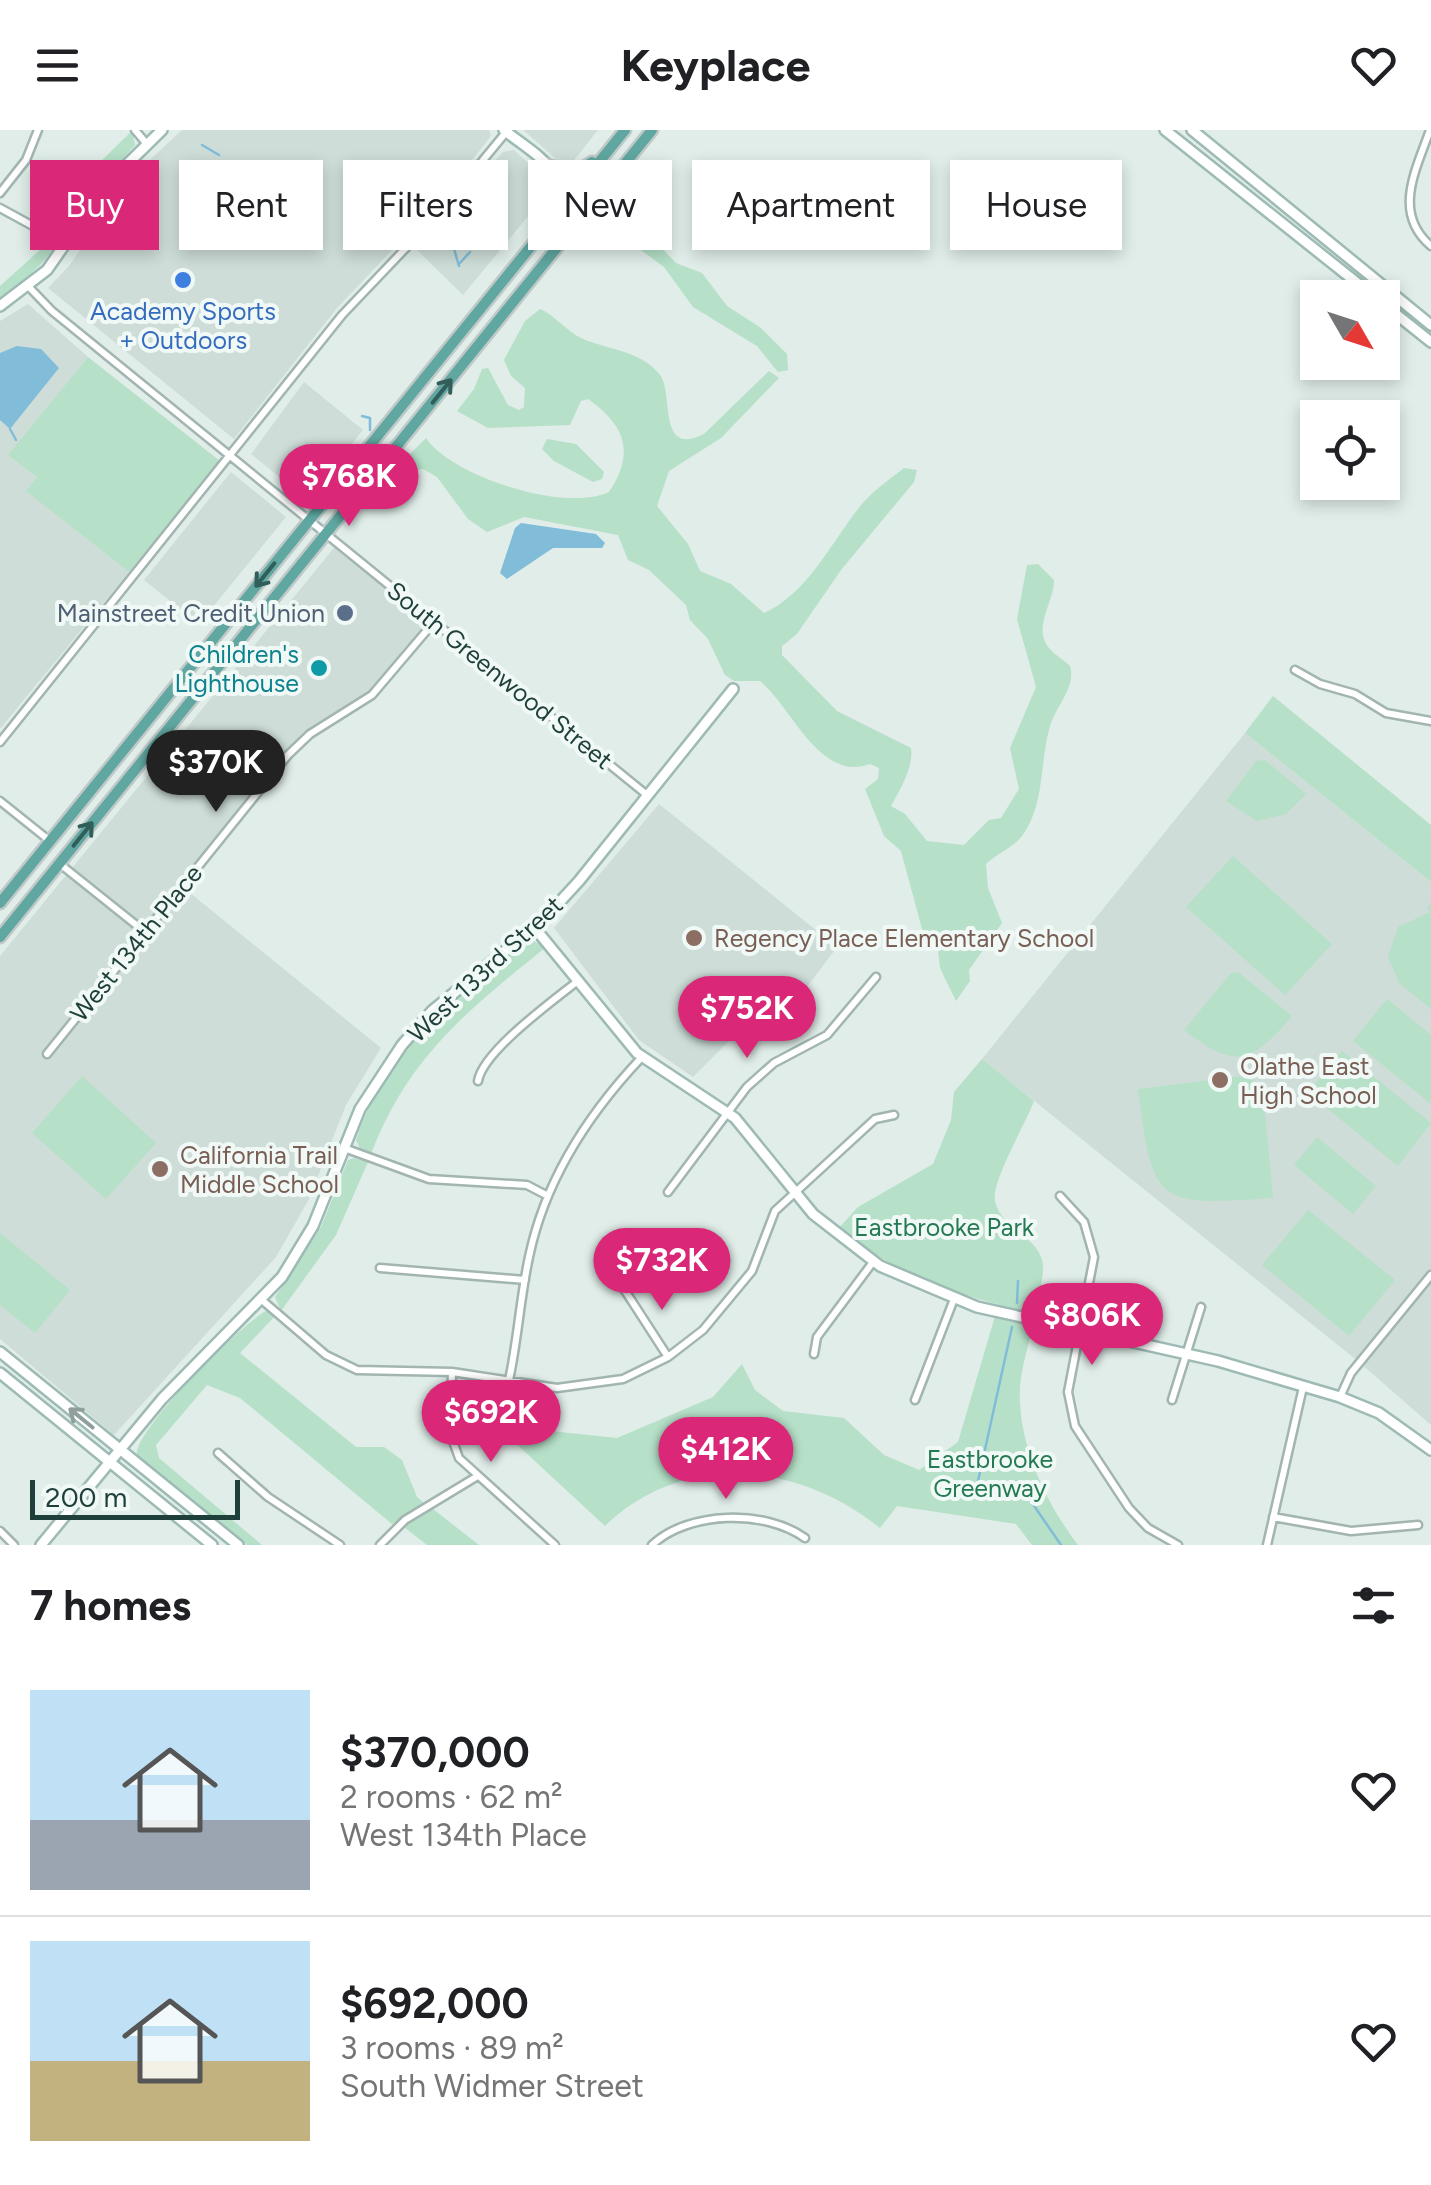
<!DOCTYPE html>
<html lang="en">
<head>
<meta charset="utf-8">
<style>
  :root { --surface:#fff; --page:#f6f6f6; --text:#202124; --muted:#757577; --line:#e0e0e0; --accent:#db2777 }
  body { margin:0; font-family:Figtree,sans-serif; background:var(--page); color:var(--text); height:100vh; display:flex; flex-direction:column; font-size:38px; white-space:nowrap }
  * { box-sizing:border-box; margin:0 }
  p { font-size:32px; color:var(--muted) }
  .icon { flex:none; width:55px; height:55px; fill:none; stroke:currentColor; stroke-width:2; stroke-linecap:round; stroke-linejoin:round }
  .map { position:relative; height:1415px; overflow:hidden }
  .panel { display:flex; flex-direction:column; background:var(--surface); flex:1 }
  .panel>* { flex:none }
  .hud { position:absolute; left:30px; top:30px; width:1372px; height:90px; display:flex; gap:20px }
  .needle { width:65px; rotate:129deg }
  .buttons { position:absolute; left:1300px; top:150px; display:grid; gap:20px }
  .buttons a { display:grid; place-items:center; width:100px; height:100px; border-radius:0px; background:var(--surface); box-shadow:0 5px 15px #0003; font-size:50px }
  .scale { position:absolute; left:30px; bottom:25px; width:210px; box-sizing:border-box; padding-left:10px; border:5px solid #1f3f3b; border-top:0; font-size:28px; line-height:35px; white-space:nowrap; color:#1f3f3b; -webkit-text-stroke:8px #f1f9f6; paint-order:stroke }
  .price { position:absolute; translate:-50% -85px; padding:0 22px; border-radius:35px; background:var(--accent); color:#fff; font-size:32px; line-height:65px; filter:drop-shadow(0 2px 5px #0008) }
  .price::after { content:''; position:absolute; left:50%; top:60px; width:30px; height:22px; margin-left:-15px; background:inherit; clip-path:polygon(0 0,100% 0,50% 100%) }
  .price.on { background:#222; color:#fff }
  ul { padding:0; list-style:none }
  li { display:flex; align-items:center; gap:30px; height:250px; padding:0 30px }
  li+li { border-top:2px solid var(--line) }
  li span { display:grid; place-items:center; flex:none; width:280px; height:200px; border-radius:0px; color:#555 }
  li>.icon { margin-inline-start:auto }
  span .icon { width:120px; height:120px; fill:#fffc; stroke-width:1 }
  li b { font-size:42px }
  h2 { display:flex; justify-content:space-between; align-items:center; height:120px; padding:0 30px; font-size:42px }
  .tag { padding:0 35px; border-radius:0px; background:var(--surface); box-shadow:0 5px 15px #0003; font-size:35px; line-height:90px }
  .tag.on { background:var(--accent); color:#fff }
  header { display:flex; justify-content:space-between; align-items:center; height:130px; padding:0 30px; background:var(--surface); font-size:45px; font-weight:700 }
  .map>svg:first-child { display:block }
</style>
</head>
<body>
<header><svg class="icon" aria-label="menu" viewBox="0 0 24 24"><path d="M4 6h16M4 12h16M4 18h16"/></svg>Keyplace<svg class="icon" aria-label="heart" viewBox="0 0 24 24"><path d="M12 20l-8-8c-3-5 5-10 8-4 3-6 11-1 8 4z"/></svg></header>
<div class="map">
<svg width="1431" height="1415" viewBox="0 0 1431 1415">
  <rect width="100%" height="100%" fill="#e0ede9"/>
  <path fill="#ceddd8" d="M 182,0 L 489,0 L 491,6 L 440,70 L 337,178 L 234,309 L 48,158 L 69,136 L 126,52 Z
    M 523,0 L 598,0 L 570,35 L 562,34 Z
    M 514,20 L 553,56 L 463,165 L 415,118 L 503,22 Z
    M 28,174 L 88,227 L 9,325 L 37,347 L 27,361 L 129,442 L 0,599 L 0,191 Z
    M 304,252 L 363,300 L 307,369 L 251,324 Z
    M 231,342 L 286,387 L 199,494 L 144,450 Z
    M 338,413 L 434,492 L 372,565 L 320,597 L 288,625 L 184,758 L 381,918 L 346,975 L 309,1069 L 276,1127 L 114,1305 L 0,1209 L 0,826 Z
    M 1245,603 L 1431,752 L 1431,1295 L 1359,1232 L 982,929 Z
    M 659,674 L 837,817 L 798,869 L 736,904 L 693,947 L 639,910 L 554,798 Z"/>
  <path fill="#b6e0c8" d="M 132,1 L 135,15 C 86,66 60,129 0,169 L 0,156 L 41,119 L 38,109 L 46,96 L 60,91 L 99,33 Z
    M 616,84 L 654,110 L 676,133 L 702,143 L 727,176 L 761,198 L 787,224 L 788,240 L 778,242 L 757,216 L 693,177 L 664,137 L 608,96 L 608,88 Z
    M 540,179 C 553,184 564,198 577,206 C 603,220 641,219 660,245 C 674,263 657,328 704,304 L 769,241 L 779,248 L 721,308 L 669,341 L 657,376 L 688,414 L 700,441 L 731,454 L 764,483 C 810,462 832,410 862,374 C 874,360 890,349 904,338 L 917,340 L 914,352 L 841,440 L 797,504 L 782,516 L 782,525 L 837,581 L 911,618 C 914,636 899,662 891,676 L 905,684 L 927,711 L 964,715 L 989,690 L 1001,688 L 1019,659 L 1010,618 L 1036,557 L 1017,489 L 1027,435 L 1038,434 L 1054,450 C 1055,471 1030,500 1051,520 C 1056,526 1064,530 1070,536 C 1076,556 1058,574 1051,593 C 1039,629 1046,674 1022,706 C 1014,717 996,724 986,734 L 988,758 L 1002,793 L 969,840 L 970,851 L 956,871 L 940,838 L 938,821 L 922,799 L 901,721 L 884,706 L 865,659 L 878,649 L 879,638 L 870,634 C 820,653 792,577 760,551 L 734,551 L 725,545 L 708,509 L 690,490 L 686,475 L 649,440 L 628,430 L 618,405 L 524,387 L 487,402 L 468,389 L 437,347 L 423,339 L 407,341 L 409,325 L 426,308 C 451,346 565,383 609,362 C 635,323 626,296 588,269 L 581,271 L 570,295 L 488,298 L 457,281 L 474,259 L 482,239 L 488,238 L 508,275 L 519,280 L 524,277 L 525,258 L 511,246 L 504,230 L 525,191 Z
    M 88,227 L 220,331 L 129,442 L 26,361 L 37,347 L 8,325 Z
    M 547,309 L 576,314 L 604,342 L 602,349 L 593,352 L 554,331 L 542,319 Z
    M 1273,566 L 1431,695 L 1431,752 L 1245,603 Z
    M 1265,630 L 1306,664 L 1286,684 L 1257,691 L 1226,671 L 1256,631 Z
    M 1233,726 L 1332,814 L 1285,865 L 1186,777 Z
    M 1431,773 L 1431,879 L 1400,854 L 1388,827 L 1398,797 L 1430,782 L 1427,778 Z
    M 531,810 L 546,817 C 468,880 408,927 371,1024 L 360,1019 L 356,1010 C 384,922 461,863 531,810 Z
    M 1238,842 L 1292,886 C 1251,934 1236,940 1184,900 L 1231,843 Z
    M 1387,869 L 1431,905 L 1431,974 L 1353,911 Z
    M 1342,921 L 1431,993 L 1398,1036 L 1308,963 Z
    M 982,929 L 1034,971 C 1026,993 991,1052 995,1071 C 1001,1099 1036,1105 1042,1130 C 1046,1145 1037,1168 1034,1183 C 960,1167 898,1145 838,1099 L 858,1077 L 933,1034 L 951,990 L 954,962 Z
    M 82,946 L 156,1013 L 106,1069 L 32,1003 Z
    M 1242,946 L 1256,952 L 1263,963 L 1273,1068 C 1157,1076 1153,1076 1138,959 Z
    M 1317,1007 L 1376,1056 L 1353,1084 L 1294,1035 Z
    M 354,1028 L 368,1032 L 336,1105 L 281,1181 L 275,1167 L 321,1097 L 348,1030 Z
    M 1308,1080 L 1395,1150 L 1349,1206 L 1262,1135 Z
    M 0,1103 L 70,1160 L 35,1203 L 0,1175 Z
    M 266,1181 L 275,1186 L 240,1223 L 356,1317 L 384,1317 L 402,1330 L 417,1367 L 425,1374 L 392,1394 L 240,1268 L 207,1255 L 156,1315 L 159,1328 L 262,1415 L 247,1415 L 137,1326 C 131,1303 242,1193 266,1181 Z
    M 995,1186 L 1033,1194 C 1028,1220 1018,1245 1020,1272 C 1022,1322 1048,1376 1078,1415 L 1032,1415 L 1016,1394 L 897,1376 L 880,1398 C 798,1332 684,1320 605,1396 L 511,1309 L 522,1298 L 617,1308 L 713,1267 L 742,1234 L 755,1260 L 783,1281 L 844,1288 L 884,1325 L 919,1340 L 958,1312 Z
    M 433,1379 L 479,1415 L 427,1415 L 404,1397 Z"/>
  <path fill="#81bdd8" d="M 17,216 L 41,219 L 59,238 L 10,299 L 0,290 L 0,223 Z
    M 521,393 L 596,404 L 605,413 L 602,418 L 553,418 L 507,449 L 500,443 L 515,398 Z"/>
  <g fill="none" stroke-linecap="round" stroke-linejoin="round">
    <path stroke="#81bdd8" stroke-width="2.5" d="M 202,15 L 219,25
      M 441,100 L 452,112 L 459,136
      M 459,134 L 470,122
      M 362,286 L 370,288 L 370,300
      M 10,299 L 16,310
      M 1017,1173 L 1018,1151
      M 1012,1197 L 978,1351 L 996,1367 L 1017,1351 L 1061,1415"/>
    <g stroke="#a2b5b1" stroke-width="11">
      <path id="street" d="M 135,0 L 146,13
        M 1430,0 C 1416,40 1392,83 1431,116
        M 0,63 L 26,30 L 38,0
        M 0,78 L 33,96
        M 29,157 L 52,181 L 647,665
        M 1295,540 L 1320,554 L 1355,564 L 1386,583 L 1431,591
        M 0,612 L 342,185 L 442,80 L 507,1
        M 0,671 L 50,711
        M 60,734 L 145,802
        M 47,924 L 288,625 L 310,604 L 372,565 L 434,492
        M 478,951 C 483,921 553,871 579,850
        M 344,1018 L 429,1049 L 527,1055 L 548,1066
        M 668,1062 L 747,957 L 774,933 L 827,905 L 876,847
        M 1060,1066 L 1084,1092 L 1094,1127 L 1068,1262 L 1075,1296 L 1129,1378 L 1148,1398 L 1178,1415
        M 380,1138 L 525,1150
        M 624,1159 L 668,1227
        M 263,1171 L 326,1225 L 357,1240 L 452,1242 L 557,1258 L 623,1249 L 668,1227 L 703,1200 L 752,1141 L 775,1081 L 875,989 L 894,985
        M 814,1224 L 817,1207 L 873,1132
        M 452,1242 L 450,1303 L 459,1328 L 555,1415
        M 509,1250 C 518,1209 520,1168 529,1127 C 545,1050 588,984 642,927
        M 1340,1267 L 1351,1243 L 1431,1145
        M 915,1270 L 954,1169
        M 1172,1270 L 1201,1177
        M 218,1323 L 268,1367 L 340,1415
        M 1273,1387 L 1351,1401 L 1418,1395
        M 0,1401 L 14,1415
        M 380,1415 L 405,1390 L 476,1347
        M 652,1415 C 688,1381 765,1379 805,1408
        M 1267,1415 L 1303,1257"/>
    </g>
    <g stroke="#9dbab4" stroke-width="14">
      <path id="secondary" d="M 504,0 C 539,28 575,42 548,90
        M 1165,0 L 1376,168
        M 1192,0 L 1431,195
        M 1382,173 L 1431,212
        M 0,176 L 47,140 L 106,55 L 162,0
        M 534,797 L 637,923 L 735,988 L 813,1084 L 880,1136 L 977,1177 L 1218,1231 L 1340,1267 L 1379,1283 L 1431,1320
        M 0,1222 L 238,1415
        M 0,1243 L 212,1415
        M 41,1415 L 162,1269 L 282,1147 L 313,1096 L 360,979 L 402,915 L 432,881 L 544,789 L 579,751 L 733,559"/>
    </g>
    <g stroke="#c0c9c8" stroke-width="15">
      <path id="primary" d="M 547,35 L 576,42 L 592,32
        M 0,773 L 625,0
        M 0,807 L 652,0"/>
    </g>
    <use href="#street" stroke="#fff" stroke-width="6"/>
    <use href="#secondary" stroke="#fff" stroke-width="9"/>
    <use href="#primary" stroke="#5fa7a0" stroke-width="10"/>
  </g>
  <defs><path id="oneway-shaft" d="M-6 0H5M1.5-3L5.5 0L1.5 3" fill="none" stroke-width="1.6" stroke-linecap="round" stroke-linejoin="round" transform="scale(2.5)"/></defs>
  <g stroke="#325e59">
    <use href="#oneway-shaft" transform="translate(442 261) rotate(-51)"/>
    <use href="#oneway-shaft" transform="translate(265 445) rotate(129)"/>
    <use href="#oneway-shaft" transform="translate(83 704) rotate(-51)"/>
  </g>
  <use stroke="#8f9f9d" href="#oneway-shaft" transform="translate(81 1288) rotate(-141)"/>
  <circle fill="#3f7fe0" stroke="#f1f9f6" stroke-width="4" cx="183" cy="150" r="10"/>
  <circle fill="#5c6f8a" stroke="#f1f9f6" stroke-width="4" cx="345" cy="483" r="10"/>
  <circle fill="#0f9aa8" stroke="#f1f9f6" stroke-width="4" cx="319" cy="538" r="10"/>
  <g fill="#8d6e63" stroke="#f1f9f6" stroke-width="4">
    <circle cx="694" cy="808" r="10"/>
    <circle cx="1220" cy="950" r="10"/>
    <circle cx="160" cy="1039" r="10"/>
  </g>
  <g text-anchor="middle" stroke-width="8" stroke-linejoin="round" paint-order="stroke">
    <g font-size="25" fill="#366cbe" stroke="#f1f9f6">
      <text x="183" y="190">Academy Sports<tspan x="183" dy="29">+ Outdoors</tspan></text>
    </g>
    <g font-size="25" fill="#4e5e75" stroke="#f1f9f6" text-anchor="end">
      <text x="325" y="492">Mainstreet Credit Union</text>
    </g>
    <g font-size="25" fill="#0d838f" stroke="#f1f9f6" text-anchor="end">
      <text x="299" y="533">Children's<tspan x="299" dy="29">Lighthouse</tspan></text>
    </g>
    <g font-size="25" fill="#1f3f3b" stroke="#f1f9f6">
      <text transform="translate(500 545) rotate(39)" y="9">South Greenwood Street</text>
      <text transform="translate(136 813) rotate(-51)" y="9">West 134th Place</text>
      <text transform="translate(485 839) rotate(-43)" y="9">West 133rd Street</text>
    </g>
    <g font-size="25" fill="#785e54" stroke="#f1f9f6" text-anchor="start">
      <text x="714" y="817">Regency Place Elementary School</text>
      <text x="1240" y="945">Olathe East<tspan x="1240" dy="29">High School</tspan></text>
      <text x="180" y="1034">California Trail<tspan x="180" dy="29">Middle School</tspan></text>
    </g>
    <g font-size="25" fill="#247a53" stroke="#f1f9f6">
      <text x="944" y="1106">Eastbrooke Park</text>
      <text x="990" y="1338">Eastbrooke<tspan x="990" dy="29">Greenway</tspan></text>
    </g>
  </g>
</svg>
<div class="buttons">
<a><svg class="needle" viewBox="-14 -14 28 28"><path d="M0-13l5 13h-10z" fill="#e53935"/><path d="M0 13l5-13h-10z" fill="#757577"/></svg></a>
<a><svg class="icon" aria-label="locate" viewBox="0 0 24 24"><circle cx="12" cy="12" r="6"/><path d="M12 2v4M12 18v4M2 12h4M18 12h4"/></svg></a>
</div>
<div class="scale">200 m</div>
<b class="price" style="left:349px;top:399px">$768K</b>
<b class="price on" style="left:216px;top:685px">$370K</b>
<b class="price" style="left:747px;top:931px">$752K</b>
<b class="price" style="left:662px;top:1183px">$732K</b>
<b class="price" style="left:1092px;top:1238px">$806K</b>
<b class="price" style="left:491px;top:1335px">$692K</b>
<b class="price" style="left:726px;top:1372px">$412K</b>
<div class="hud">
<a class="tag on">Buy</a>
<a class="tag">Rent</a>
<a class="tag">Filters</a>
<a class="tag">New</a>
<a class="tag">Apartment</a>
<a class="tag">House</a>
</div>
</div>
<section class="panel">
<h2>7 homes<svg class="icon" aria-label="filters" viewBox="0 0 24 24"><path d="M4 7h16M4 17h16"/><circle cx="9" cy="7" r="2"/><circle cx="15" cy="17" r="2"/></svg></h2>
<ul>
<li><span style="background:linear-gradient(#bfe0f5 65%,#9aa5b1 0)"><svg class="icon" aria-label="home" viewBox="0 0 24 24"><path d="M3 11l9-7 9 7M6 9v11h12V9"/></svg></span><div><b>$370,000</b><p>2 rooms · 62 m²</p><p>West 134th Place</p></div><svg class="icon" aria-label="heart" viewBox="0 0 24 24"><path d="M12 20l-8-8c-3-5 5-10 8-4 3-6 11-1 8 4z"/></svg></li>
<li><span style="background:linear-gradient(#bfe0f5 60%,#c2b280 0)"><svg class="icon" aria-label="home" viewBox="0 0 24 24"><path d="M3 11l9-7 9 7M6 9v11h12V9"/></svg></span><div><b>$692,000</b><p>3 rooms · 89 m²</p><p>South Widmer Street</p></div><svg class="icon" aria-label="heart" viewBox="0 0 24 24"><path d="M12 20l-8-8c-3-5 5-10 8-4 3-6 11-1 8 4z"/></svg></li>
</ul>
</section>
</body>
</html>
